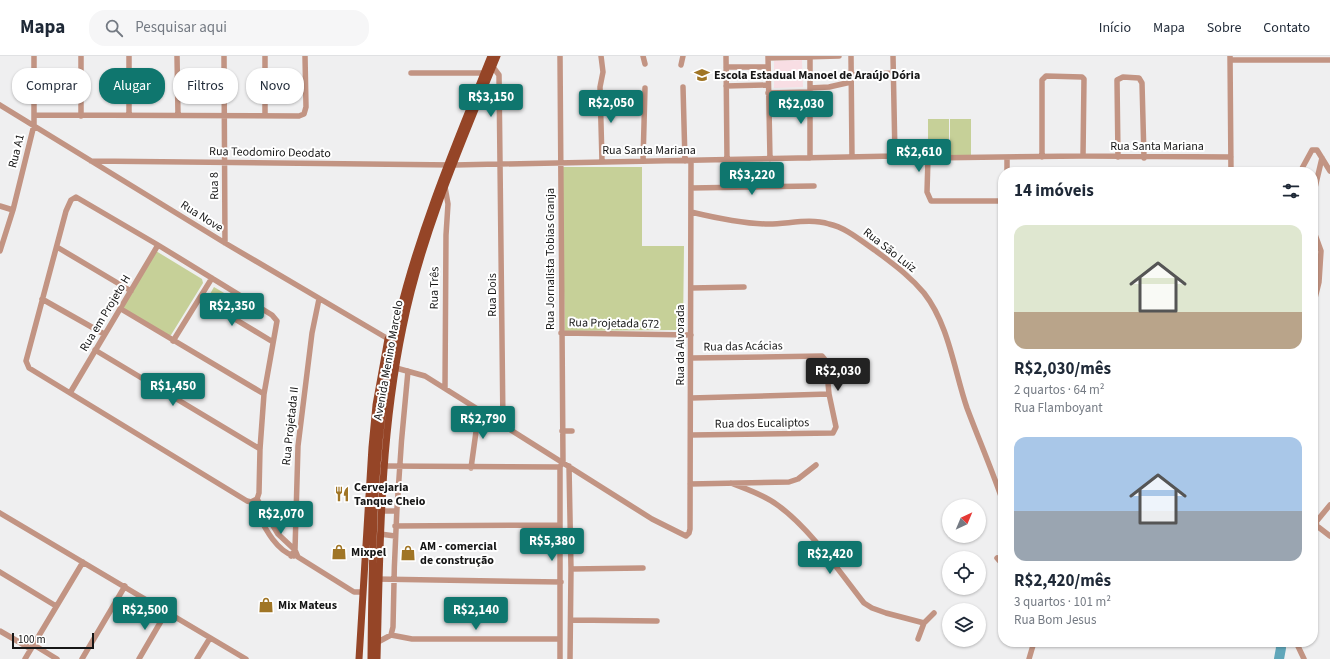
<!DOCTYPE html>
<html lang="pt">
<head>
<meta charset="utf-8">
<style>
  :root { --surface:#fff; --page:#f6f6f7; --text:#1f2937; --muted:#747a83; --line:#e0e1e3; --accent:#0f766e }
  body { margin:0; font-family:"Source Sans 3",sans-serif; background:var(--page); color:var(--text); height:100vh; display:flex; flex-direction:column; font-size:15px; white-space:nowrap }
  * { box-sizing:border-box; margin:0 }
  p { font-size:13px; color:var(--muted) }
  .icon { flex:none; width:22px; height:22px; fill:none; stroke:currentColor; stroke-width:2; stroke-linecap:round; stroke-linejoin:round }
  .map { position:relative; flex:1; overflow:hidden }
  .side { position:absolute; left:998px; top:111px; width:320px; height:480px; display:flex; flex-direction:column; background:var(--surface); border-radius:16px; box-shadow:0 1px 3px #0004 }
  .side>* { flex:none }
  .hud { position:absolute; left:12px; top:12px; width:380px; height:36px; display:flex; gap:8px }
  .needle { width:26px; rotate:44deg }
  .controls { position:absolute; left:942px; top:443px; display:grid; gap:8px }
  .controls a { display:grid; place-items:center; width:44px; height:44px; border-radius:50%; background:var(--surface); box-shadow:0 1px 3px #0004; font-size:20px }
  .scale { position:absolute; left:12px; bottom:10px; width:82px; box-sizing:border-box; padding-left:4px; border:2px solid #161616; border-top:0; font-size:11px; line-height:14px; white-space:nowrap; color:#161616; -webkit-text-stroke:3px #fff; paint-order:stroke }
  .price { position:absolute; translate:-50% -34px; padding:0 9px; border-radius:4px; background:var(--accent); color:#fff; font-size:13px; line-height:26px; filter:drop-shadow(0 1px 2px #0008) }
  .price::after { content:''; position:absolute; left:50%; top:24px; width:12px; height:9px; margin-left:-6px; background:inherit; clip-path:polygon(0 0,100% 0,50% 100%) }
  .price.on { background:#222; color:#fff }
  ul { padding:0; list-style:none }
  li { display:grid; align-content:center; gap:8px; height:212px; padding:0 16px }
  li span { display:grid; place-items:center; height:124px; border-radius:12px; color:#555 }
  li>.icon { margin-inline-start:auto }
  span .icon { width:72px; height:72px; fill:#fffc; stroke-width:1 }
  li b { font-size:17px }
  h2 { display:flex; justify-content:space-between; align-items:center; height:48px; padding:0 16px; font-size:17px }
  .tag { padding:0 14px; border-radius:16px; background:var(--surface); box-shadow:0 1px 3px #0004; font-size:14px; line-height:36px }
  .tag.on { background:var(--accent); color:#fff }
  header { display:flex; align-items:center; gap:24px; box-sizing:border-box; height:56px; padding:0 20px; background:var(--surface); border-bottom:1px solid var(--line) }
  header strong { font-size:19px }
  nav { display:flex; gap:22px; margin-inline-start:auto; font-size:14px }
  .search { width:280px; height:36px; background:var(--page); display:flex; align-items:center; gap:10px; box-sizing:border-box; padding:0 14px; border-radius:16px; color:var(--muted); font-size:15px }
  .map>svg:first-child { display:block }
</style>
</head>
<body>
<header>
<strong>Mapa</strong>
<div class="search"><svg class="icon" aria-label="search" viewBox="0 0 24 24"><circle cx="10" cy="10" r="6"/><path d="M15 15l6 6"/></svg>Pesquisar aqui</div>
<nav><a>Início</a><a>Mapa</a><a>Sobre</a><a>Contato</a></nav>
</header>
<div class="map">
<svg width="1330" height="603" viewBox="0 0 1330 603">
  <rect width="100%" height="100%" fill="#efeff0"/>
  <path fill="#f8dee4" d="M 802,4 L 803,31 L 774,32 L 774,5 Z"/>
  <path fill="#c6d098" d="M 928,63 L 949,63 L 949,101 L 928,101 Z
    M 950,63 L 971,63 L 971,101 L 950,101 Z
    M 561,111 L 642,111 L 642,190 L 684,190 L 683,274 L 565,275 Z
    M 156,195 L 202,223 L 203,227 L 171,279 L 166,280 L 123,255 L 122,249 Z
    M 214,231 L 236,244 L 229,256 L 207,243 Z"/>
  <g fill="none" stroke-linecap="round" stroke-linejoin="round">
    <path stroke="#61a7ba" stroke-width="10" d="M 1279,603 L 1281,592 L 1280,586"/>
    <path stroke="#c29483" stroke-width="5.5" d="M 81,0 L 81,60
      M 129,0 L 129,59
      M 177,0 L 178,59
      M 224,0 L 225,187
      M 265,0 L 265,59
      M 560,0 L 563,406
      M 601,0 L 603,16 L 600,31 L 602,105
      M 643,0 L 645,8
      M 726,0 L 727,104
      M 768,0 L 770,103
      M 810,0 L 810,102
      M 851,0 L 852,101
      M 893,0 L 895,100
      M 1230,0 L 1231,116
      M 768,2 L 839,0
      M 1230,4 L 1330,4
      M 681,9 L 683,0
      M 493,11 L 499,19 L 503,370
      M 726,11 L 768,11
      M 411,17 L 484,17
      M 851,19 L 893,17
      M 726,30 L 768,29
      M 683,31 L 685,105
      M 810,32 L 829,31 L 851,26
      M 768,37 L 810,36
      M 0,49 L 225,187 L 390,284
      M 35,59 L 299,60 L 304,58 L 306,51 L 305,0
      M 1042,101 L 1042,24 L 1046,20 L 1082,21 L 1084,23 L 1083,100
      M 1118,101 L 1117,24 L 1123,21 L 1139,22 L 1142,27 L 1144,102
      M 928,102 L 927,136 L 931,145 L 1003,145
      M 91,105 L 454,109 L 895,100 L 928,102 L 1083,100 L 1231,101
      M 643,105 L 645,32
      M 1007,116 L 1007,101
      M 1300,116 L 1312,94 L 1317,94 L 1330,115
      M 691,132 L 814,130
      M 1313,140 L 1322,102
      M 76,141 L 158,189 L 272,259 L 277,265 L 264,338 L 260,393 L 259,437 L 257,443 L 251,446 L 247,445 L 29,312 L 26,305 L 66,155 L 71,144 Z
      M 0,150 L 13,154
      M 691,156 C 716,162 743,168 769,168 C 788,168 810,162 829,168 C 847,172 861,185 876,195 C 893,208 910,220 924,237 C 949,269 954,314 967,352 C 979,384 992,414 1003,446
      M 1313,173 L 1321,195 L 1319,226 L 1313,250
      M 57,191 L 131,235
      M 0,195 L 13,154 L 34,69 L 34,0
      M 691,232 L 744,231
      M 200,242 L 273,286
      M 42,243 L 104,278
      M 121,253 L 264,338
      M 561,277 L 691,279
      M 173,285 L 212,222
      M 95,294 L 260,393
      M 396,312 L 425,320 L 652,463 L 686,480 L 689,477 L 690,473 L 691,105
      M 445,332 L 446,179 L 448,148 L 445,131
      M 70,337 L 158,189
      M 691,342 L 829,338
      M 562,375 L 572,375
      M 691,379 L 833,377 L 836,371 L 829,338 L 826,305 L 822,300 L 691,302
      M 383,410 L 560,411 L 561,409
      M 569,410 L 571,513 L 570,603
      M 471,412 L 479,354
      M 731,427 C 746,433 762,438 776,448 C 808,470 839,515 864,547 L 872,552 L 886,557 L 924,567 L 934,557
      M 690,428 L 789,426 L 798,423 L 816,409
      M 257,443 L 278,478 L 295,494 L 298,501 L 354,536 L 363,536
      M 251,446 C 261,463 273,494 294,500
      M 1330,449 L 1316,466 L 1317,470 L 1330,480
      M 381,455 L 396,455
      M 0,457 L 246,603
      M 395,470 L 560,469
      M 380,478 L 395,480
      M 291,500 L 295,494 L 298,390 L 312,277 L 319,243
      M 997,502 L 1003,509
      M 571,513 L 643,512
      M 0,516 L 56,550
      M 375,523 L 561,526
      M 571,564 L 657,565
      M 0,575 L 31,593
      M 391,579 L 412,583 L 560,583
      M 918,583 L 924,567
      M 378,586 L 391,579 L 393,571 C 394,485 399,400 408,315
      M 1296,586 L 1304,603
      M 34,589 L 57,603
      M 25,603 L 83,506
      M 82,603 L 125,530
      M 139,603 L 167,555
      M 197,603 L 210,582
      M 560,603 L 560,411
      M 1029,603 L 1034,586"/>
    <path stroke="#954527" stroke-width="7" d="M 359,603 L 372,391 L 376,349 L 388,283
      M 371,603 C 372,488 373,371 399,259 C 421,169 457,85 491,0
      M 377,603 C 380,491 380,381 403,271 C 422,177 461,88 497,0"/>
  </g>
  <defs>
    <g id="school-bare" transform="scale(1.2)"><path d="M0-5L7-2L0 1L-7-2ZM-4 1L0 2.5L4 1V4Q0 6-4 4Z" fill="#a07525" stroke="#fff" stroke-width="2.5" paint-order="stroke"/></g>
    <g id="restaurant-bare" transform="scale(1.2)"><path d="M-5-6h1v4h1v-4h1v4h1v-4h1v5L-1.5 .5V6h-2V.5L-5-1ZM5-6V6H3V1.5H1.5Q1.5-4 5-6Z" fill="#a07525" stroke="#fff" stroke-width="2.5" paint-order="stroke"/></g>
    <g id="shop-bare" transform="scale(1.2)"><path d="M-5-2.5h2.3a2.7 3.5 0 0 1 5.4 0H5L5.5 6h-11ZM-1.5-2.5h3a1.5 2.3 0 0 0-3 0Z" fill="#a07525" stroke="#fff" stroke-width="2.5" paint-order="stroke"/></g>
  </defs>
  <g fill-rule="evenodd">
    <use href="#school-bare" x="702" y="19"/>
    <use href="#restaurant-bare" x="342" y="438"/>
    <use href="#shop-bare" x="339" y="496"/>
    <use href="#shop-bare" x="408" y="497"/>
    <use href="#shop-bare" x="266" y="549"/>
  </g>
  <g text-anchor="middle" stroke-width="4" stroke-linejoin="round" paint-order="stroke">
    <g font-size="12" font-weight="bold" fill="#161616" stroke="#fff" text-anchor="start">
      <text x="714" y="23">Escola Estadual Manoel de Araújo Dória</text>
      <text x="354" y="435">Cervejaria<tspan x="354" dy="14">Tanque Cheio</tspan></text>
      <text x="420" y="494">AM - comercial<tspan x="420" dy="14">de construção</tspan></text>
      <text x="351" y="500">Mixpel</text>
      <text x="278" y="553">Mix Mateus</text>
    </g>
    <g font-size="12" fill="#161616" stroke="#fff">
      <text x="1157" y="94">Rua Santa Mariana</text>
      <text x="649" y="98">Rua Santa Mariana</text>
      <text transform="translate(16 95) rotate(-76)" y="4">Rua A1</text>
      <text transform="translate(270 96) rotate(1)" y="4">Rua Teodomiro Deodato</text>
      <text transform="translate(214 130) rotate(-91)" y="4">Rua 8</text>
      <text transform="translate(202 160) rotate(32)" y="4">Rua Nove</text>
      <text transform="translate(890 194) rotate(38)" y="4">Rua São Luiz</text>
      <text transform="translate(550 203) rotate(-90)" y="4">Rua Jornalista Tobias Granja</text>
      <text transform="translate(434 232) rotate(-89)" y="4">Rua Três</text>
      <text transform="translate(492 239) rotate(-90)" y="4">Rua Dois</text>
      <text transform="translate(105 257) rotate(-59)" y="4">Rua em Projeto H</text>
      <text transform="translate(614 267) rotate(1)" y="4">Rua Projetada 672</text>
      <text transform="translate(680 289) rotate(-90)" y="4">Rua da Alvorada</text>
      <text transform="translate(743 290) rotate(-1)" y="4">Rua das Acácias</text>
      <text transform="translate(388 304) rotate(-80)" y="4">Avenida Menino Marcelo</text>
      <text transform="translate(762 367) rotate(-1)" y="4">Rua dos Eucaliptos</text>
      <text transform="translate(290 370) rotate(-84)" y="4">Rua Projetada II</text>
    </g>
  </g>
</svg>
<div class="controls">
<a><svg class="needle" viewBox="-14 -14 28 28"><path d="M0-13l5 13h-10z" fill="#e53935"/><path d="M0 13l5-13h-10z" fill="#747a83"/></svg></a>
<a><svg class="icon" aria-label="locate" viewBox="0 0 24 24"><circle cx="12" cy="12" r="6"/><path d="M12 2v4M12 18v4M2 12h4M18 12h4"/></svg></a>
<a><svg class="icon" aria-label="layers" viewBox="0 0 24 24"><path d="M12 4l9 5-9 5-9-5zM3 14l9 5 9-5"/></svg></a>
</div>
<div class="scale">100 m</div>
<b class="price" style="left:491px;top:62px">R$3,150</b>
<b class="price" style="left:611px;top:68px">R$2,050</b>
<b class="price" style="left:801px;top:69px">R$2,030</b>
<b class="price" style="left:919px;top:117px">R$2,610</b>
<b class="price" style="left:752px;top:140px">R$3,220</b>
<b class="price" style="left:232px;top:271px">R$2,350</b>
<b class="price on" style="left:838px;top:336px">R$2,030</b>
<b class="price" style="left:173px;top:351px">R$1,450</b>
<b class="price" style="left:483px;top:384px">R$2,790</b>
<b class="price" style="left:281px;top:479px">R$2,070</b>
<b class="price" style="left:552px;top:506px">R$5,380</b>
<b class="price" style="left:830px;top:519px">R$2,420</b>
<b class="price" style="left:145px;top:575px">R$2,500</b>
<b class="price" style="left:476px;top:575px">R$2,140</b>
<div class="hud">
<a class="tag">Comprar</a>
<a class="tag on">Alugar</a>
<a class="tag">Filtros</a>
<a class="tag">Novo</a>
</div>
<section class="side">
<h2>14 imóveis<svg class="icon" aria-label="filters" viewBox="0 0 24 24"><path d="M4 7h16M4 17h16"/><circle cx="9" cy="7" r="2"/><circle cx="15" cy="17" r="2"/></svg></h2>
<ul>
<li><span style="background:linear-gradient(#dfe7d0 70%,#b9a48a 0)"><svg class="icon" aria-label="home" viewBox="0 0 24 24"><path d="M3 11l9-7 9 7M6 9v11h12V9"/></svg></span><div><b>R$2,030/mês</b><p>2 quartos · 64 m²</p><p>Rua Flamboyant</p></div></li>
<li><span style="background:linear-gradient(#a9c7e8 60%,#9aa5b1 0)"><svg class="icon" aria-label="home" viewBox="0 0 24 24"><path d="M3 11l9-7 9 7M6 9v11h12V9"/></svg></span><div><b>R$2,420/mês</b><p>3 quartos · 101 m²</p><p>Rua Bom Jesus</p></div></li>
</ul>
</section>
</div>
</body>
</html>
